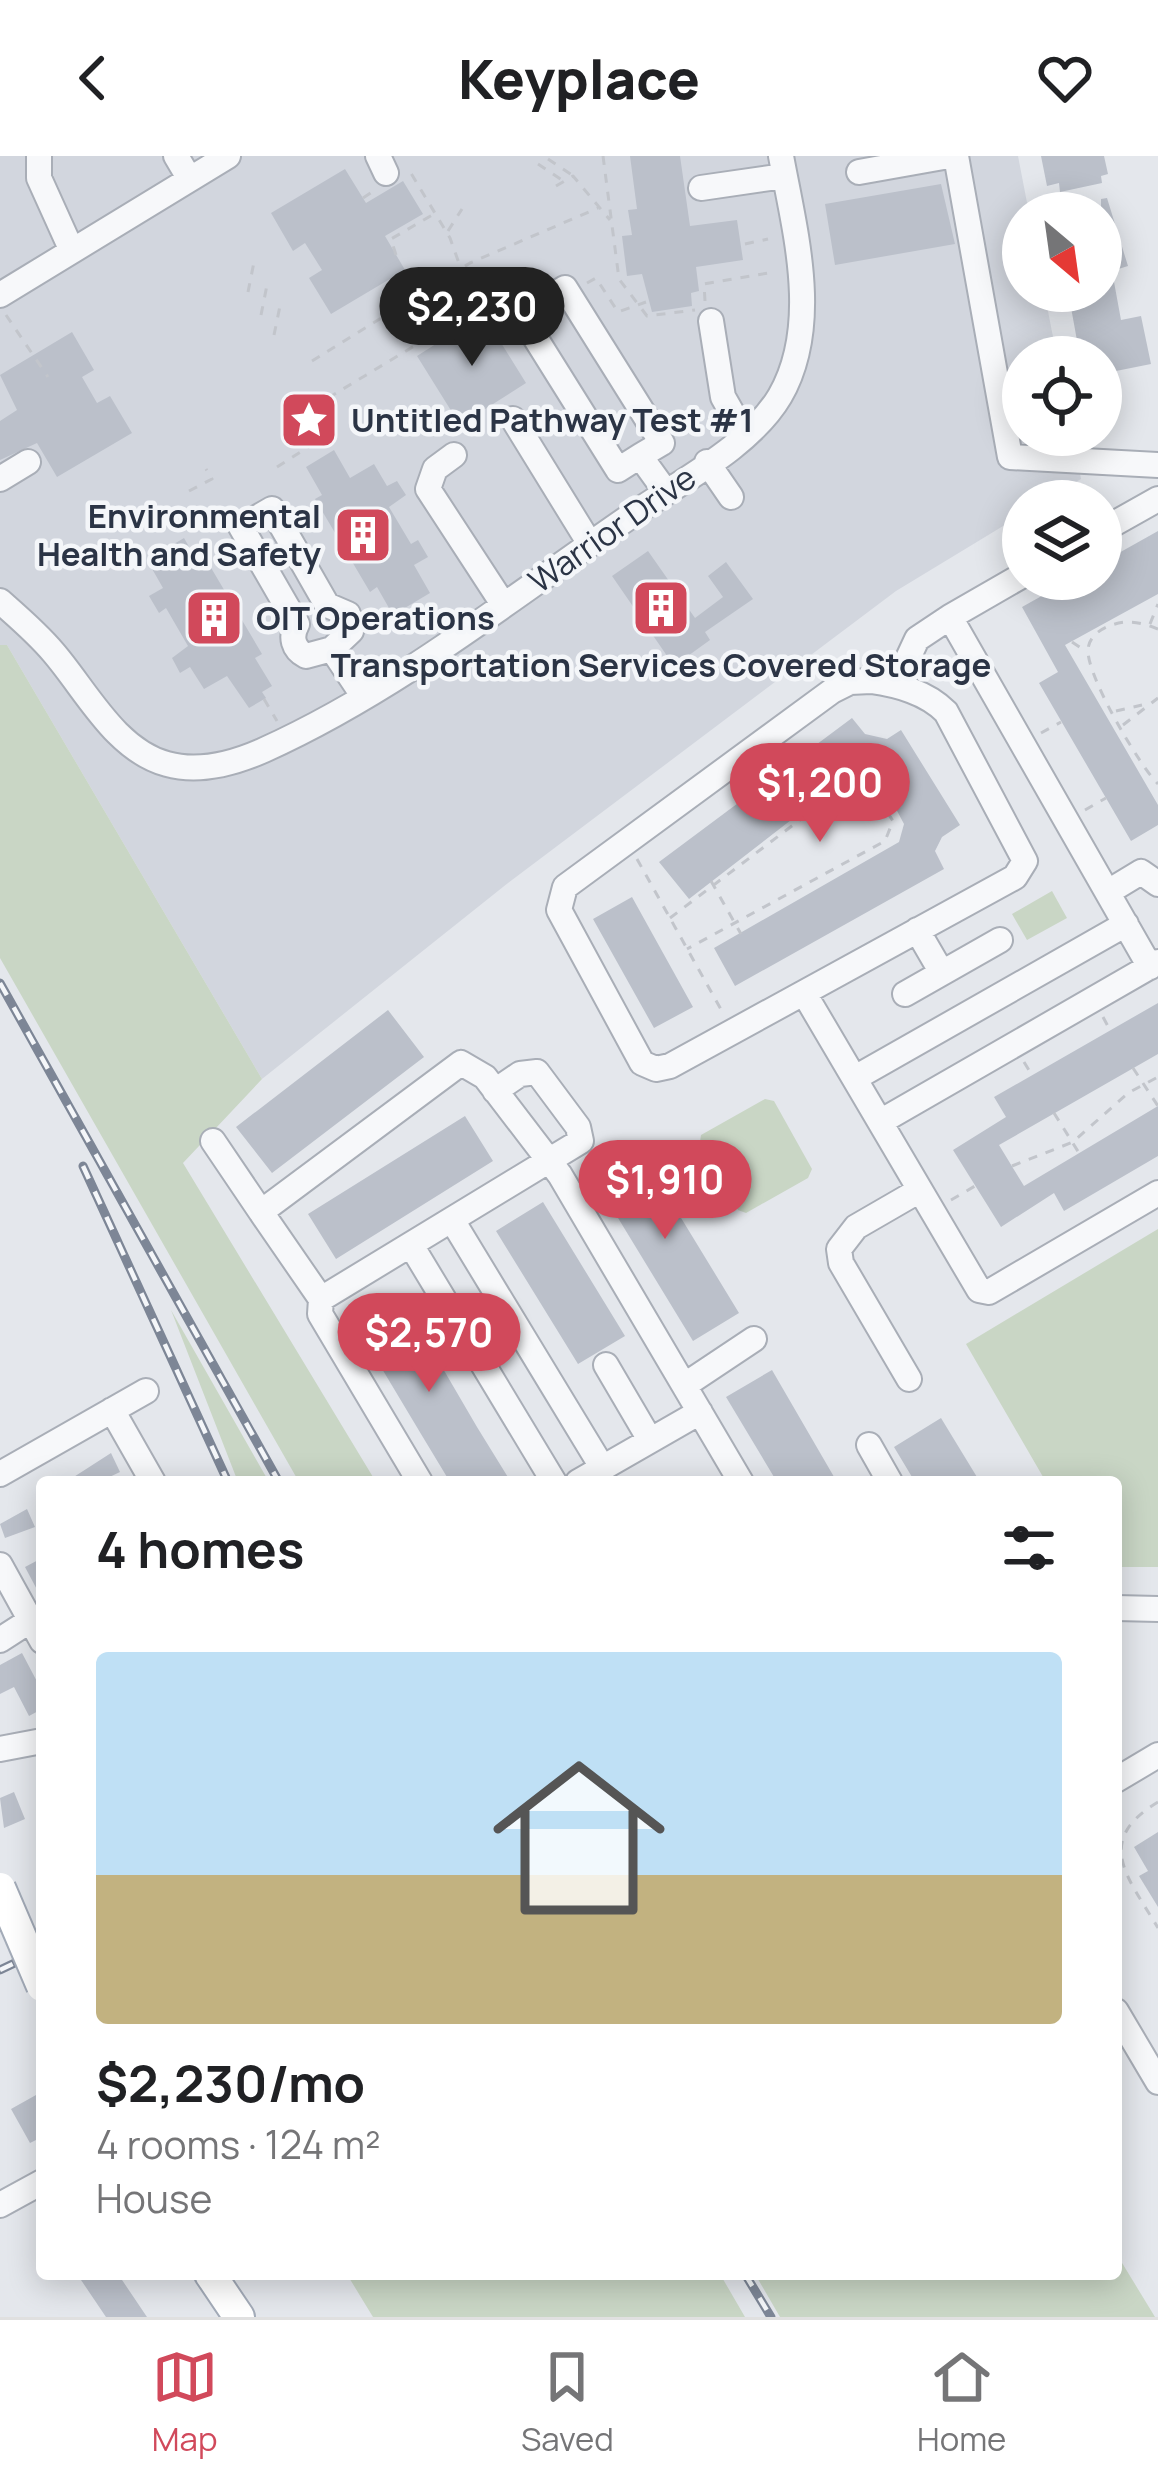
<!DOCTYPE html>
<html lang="en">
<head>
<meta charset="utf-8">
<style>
  :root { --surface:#fff; --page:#f6f6f6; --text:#202124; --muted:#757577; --line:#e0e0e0; --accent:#d1495b }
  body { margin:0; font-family:Manrope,sans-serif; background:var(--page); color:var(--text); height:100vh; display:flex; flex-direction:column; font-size:45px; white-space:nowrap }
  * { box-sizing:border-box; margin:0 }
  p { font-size:39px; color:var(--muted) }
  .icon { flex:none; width:66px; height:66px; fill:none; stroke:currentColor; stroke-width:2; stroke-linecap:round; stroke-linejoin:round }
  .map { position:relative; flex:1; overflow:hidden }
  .sheet { position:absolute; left:36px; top:1320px; width:1086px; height:804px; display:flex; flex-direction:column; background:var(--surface); border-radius:12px; box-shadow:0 6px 30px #0003 }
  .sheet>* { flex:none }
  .needle { width:78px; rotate:151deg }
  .tools { position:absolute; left:1002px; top:36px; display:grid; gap:24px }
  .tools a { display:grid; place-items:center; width:120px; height:120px; border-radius:50%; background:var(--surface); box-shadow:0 6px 30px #0003; font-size:60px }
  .price { position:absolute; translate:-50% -102px; padding:0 27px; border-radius:42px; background:var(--accent); color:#fff; font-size:39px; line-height:78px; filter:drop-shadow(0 3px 6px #0008) }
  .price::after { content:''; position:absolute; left:50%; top:72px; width:36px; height:27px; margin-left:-18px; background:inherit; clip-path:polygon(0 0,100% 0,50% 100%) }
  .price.current { background:#222; color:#fff }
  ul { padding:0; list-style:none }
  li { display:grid; align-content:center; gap:24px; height:636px; padding:0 60px }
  li span { display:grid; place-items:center; height:372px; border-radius:12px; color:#555 }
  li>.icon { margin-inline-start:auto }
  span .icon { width:216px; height:216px; fill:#fffc; stroke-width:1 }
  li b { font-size:51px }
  h2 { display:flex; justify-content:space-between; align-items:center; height:144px; padding:0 60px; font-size:51px }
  header { display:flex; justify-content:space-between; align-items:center; height:156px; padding:0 60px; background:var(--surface); font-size:54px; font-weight:800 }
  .tabs { display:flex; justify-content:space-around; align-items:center; height:168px; border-top:3px solid var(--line); background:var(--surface); font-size:33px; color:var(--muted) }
  .tabs a { display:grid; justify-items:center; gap:6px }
  .tabs .current { color:var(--accent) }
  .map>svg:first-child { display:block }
</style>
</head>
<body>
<header><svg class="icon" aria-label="back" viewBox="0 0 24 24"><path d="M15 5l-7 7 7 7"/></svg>Keyplace<svg class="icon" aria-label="heart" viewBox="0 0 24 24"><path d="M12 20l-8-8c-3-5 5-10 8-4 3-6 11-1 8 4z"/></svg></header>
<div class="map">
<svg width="1158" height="2161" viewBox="0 0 1158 2161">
  <rect width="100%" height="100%" fill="#e4e7ec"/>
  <path fill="#d2d6de" d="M 0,0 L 1018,0 L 1029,57 L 1023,57 L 1023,135 L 1044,135 L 1057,201 L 1023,201 L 1023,279 L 1073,279 L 1081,323 L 1044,345 L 1023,345 L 1023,358 L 896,435 L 508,727 L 262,923 L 7,489 L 0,489 Z"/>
  <path fill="#c9d6c5" d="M 0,489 L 7,489 L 262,923 L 183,1007 L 376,1326 L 299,1326 L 0,802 Z
    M 1052,735 L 1067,762 L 1027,784 L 1012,758 Z
    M 765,943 L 774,945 L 812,1013 L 808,1022 L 746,1057 L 738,1054 L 700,986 L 701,979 Z
    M 1158,1073 L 1158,1411 L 1116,1411 L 1116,1326 L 1046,1326 L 966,1188 Z
    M 171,1154 L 269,1326 L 238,1326 Z
    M 1116,2097 L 1155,2161 L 780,2161 L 755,2118 L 1116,2118 Z
    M 720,2118 L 745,2161 L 373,2161 L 348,2120 Z"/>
  <path fill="#bbc0ca" d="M 630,0 L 680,0 L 690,70 L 737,64 L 743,104 L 696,111 L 699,135 L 691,137 L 692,150 L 652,156 L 642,118 L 627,120 L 622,80 L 632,79 L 628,54 L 637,53 Z
    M 1041,0 L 1104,0 L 1108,18 L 1101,20 L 1102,27 L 1060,36 L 1059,27 L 1047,30 Z
    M 345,13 L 366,47 L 403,25 L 423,58 L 385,80 L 405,114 L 331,158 L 309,122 L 322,114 L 305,87 L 293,95 L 271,57 Z
    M 941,28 L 955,88 L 835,109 L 825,48 Z
    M 1107,42 L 1128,110 L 1112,115 L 1121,164 L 1141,160 L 1151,208 L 1101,218 L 1101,201 L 1080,201 L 1068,135 L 1101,135 L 1101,43 Z
    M 483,158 L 526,227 L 460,269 L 417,200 Z
    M 72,176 L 94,214 L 82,221 L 97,247 L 110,240 L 132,277 L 57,321 L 37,287 L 0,304 L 0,265 L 17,254 L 0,219 Z
    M 334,294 L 350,322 L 374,308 L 387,330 L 397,325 L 406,339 L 389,351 L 411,388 L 418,384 L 428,401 L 414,409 L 430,437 L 393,459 L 377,431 L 370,436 L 315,343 L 322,339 L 306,311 Z
    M 1158,375 L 1158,438 L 1065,489 L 1158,649 L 1158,669 L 1131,685 L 1039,527 L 1058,516 L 1022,451 L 1072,423 L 1101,423 L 1101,407 Z
    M 184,382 L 200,410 L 207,405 L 262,498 L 255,502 L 272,530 L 262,536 L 266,542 L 249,552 L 227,520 L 204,533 L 190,511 L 180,517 L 172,502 L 188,490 L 166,452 L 159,457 L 149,440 L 163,432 L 147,404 Z
    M 648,395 L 695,462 L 723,441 L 708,420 L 726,406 L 753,443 L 705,476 L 710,484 L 674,510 L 612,420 Z
    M 852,562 L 865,578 L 887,583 L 901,574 L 960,669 L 942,681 L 935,695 L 944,713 L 735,830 L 714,792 L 899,686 L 904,668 L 876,615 L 862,609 L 689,743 L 659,706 Z
    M 632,741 L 693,851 L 654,872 L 593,763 Z
    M 1158,847 L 1158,898 L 999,989 L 1024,1030 L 1158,950 L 1158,1000 L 1064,1055 L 1054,1037 L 1001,1071 L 953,994 L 1006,961 L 994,941 Z
    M 388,854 L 424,901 L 272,1017 L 236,971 Z
    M 465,960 L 493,1005 L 336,1103 L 308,1058 Z
    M 636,988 L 739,1157 L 693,1185 L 590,1016 Z
    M 543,1046 L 625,1180 L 578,1208 L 496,1075 Z
    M 400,1139 L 477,1271 L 511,1326 L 450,1326 L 421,1278 L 354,1166 Z
    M 772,1214 L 837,1326 L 777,1326 L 726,1241 Z
    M 941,1262 L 980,1326 L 915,1326 L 894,1291 Z
    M 111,1297 L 120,1316 L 99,1326 L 66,1326 Z
    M 27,1353 L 35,1371 L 5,1382 L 0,1368 Z
    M 42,1402 L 42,1443 L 25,1411 Z
    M 22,1497 L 42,1535 L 42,1553 L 29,1560 L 14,1531 L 0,1538 L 0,1509 Z
    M 14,1636 L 25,1663 L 4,1672 L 0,1642 Z
    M 1158,1676 L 1158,1751 L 1139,1720 L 1148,1715 L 1134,1691 Z
    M 36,1939 L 42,1950 L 42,1981 L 30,1987 L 11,1953 Z
    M 90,2118 L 118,2118 L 147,2161 L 106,2161 L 81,2124 Z"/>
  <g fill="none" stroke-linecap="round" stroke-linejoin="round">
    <g stroke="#a9aeb7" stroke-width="28">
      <path id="minor" d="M 39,0 L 39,22 L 72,95
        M 176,0 L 189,22
        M 378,0 L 386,17
        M 956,0 L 1010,301 L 1158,309
        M 859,16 L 949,0
        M 701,32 L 784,20
        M 0,139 L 228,0
        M 711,165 L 723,241 L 744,278
        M 513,263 L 590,388
        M 454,299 L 435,313 L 428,333 L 503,448
        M 640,300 L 618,314 L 521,159 L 565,132 L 662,287 L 640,300 L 666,336
        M 707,306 L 731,341
        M 0,323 L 28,306
        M 1101,375 L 1158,343
        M 1023,419 L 950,461 L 1150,811
        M 0,445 C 18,461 37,477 53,496 C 86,534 115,594 167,608 C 199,617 235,607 264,594 C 395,535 514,440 632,359 C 679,326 750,291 780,240 C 821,169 795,76 781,0
        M 332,493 L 306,500 C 293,493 290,481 297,468 L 241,371 L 272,353 L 327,449 L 348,458 L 351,475 L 332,493 L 362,538
        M 871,525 C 898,529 926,536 946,556 L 1025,705 L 1015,721 L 670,910 L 656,913 L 642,907 L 559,754 L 565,731 L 832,535 L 850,526 Z
        M 896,528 L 917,483 L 950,461
        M 1108,736 L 1141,716 L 1158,728
        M 917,774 L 942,817
        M 804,837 L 979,1134 L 989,1136 L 1158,1037
        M 905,838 L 1000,784
        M 855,922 L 1126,768
        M 880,966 L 1158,806
        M 213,985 L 261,1056
        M 452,1064 L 602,1311
        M 411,1089 L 554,1326
        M 321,1143 L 581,985 L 578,971 L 537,916 L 520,918 L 495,935
        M 606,1209 L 650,1284
        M 909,1223 L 841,1107 L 839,1093 L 856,1071 L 920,1034
        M 685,1229 L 754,1183
        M 112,1254 L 153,1326
        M 869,1289 L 890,1326
        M 0,1318 L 146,1235
        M 420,1326 L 320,1158 L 321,1143 L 261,1056 L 461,907 L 485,921 L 560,1019 L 741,1326
        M 578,1326 L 700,1256
        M 0,1409 L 42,1485
        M 1116,1452 L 1158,1453
        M 0,1484 L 31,1464
        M 0,1593 L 42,1585
        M 1116,1624 L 1158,1599
        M 1116,1855 L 1158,1926
        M 0,2049 L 42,2026"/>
    </g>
    <g stroke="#a3abb8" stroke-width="34">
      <path id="major" d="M 210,2118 L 239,2161"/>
    </g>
    <path stroke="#c2c5cb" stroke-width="3" stroke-dasharray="9 9" stroke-linecap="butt" d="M 603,0 L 619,123 L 647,160 L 695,154
      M 548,3 L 572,19
      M 538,8 L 562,24
      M 556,30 L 573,20 L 610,64
      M 363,42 L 375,34
      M 448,75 L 462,53
      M 745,88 L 768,83
      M 396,99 L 391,83 L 434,58
      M 587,127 L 596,122 L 618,156 L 646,146
      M 248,136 L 254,106
      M 705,145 L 704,128 L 774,116
      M 6,159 L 48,221
      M 261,159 L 267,129
      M 274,179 L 280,150
      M 312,205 L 470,107 L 598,52
      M 291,254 L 306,261 L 316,277
      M 277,311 L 313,288 L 333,239 L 449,169 L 442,152 L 465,124 L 450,82 L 409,14
      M 189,335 L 212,323 L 206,313
      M 410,453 L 424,476
      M 1150,468 L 1158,448
      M 1158,473 C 1143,467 1128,463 1112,469 C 1100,473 1088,481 1088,495 C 1088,522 1139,609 1158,628
      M 1072,486 L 1087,496
      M 264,543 L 277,565
      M 1116,555 L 1142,549
      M 1123,569 L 1158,542
      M 1041,577 L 1061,566
      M 1085,654 L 1106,642
      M 637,703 L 723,857
      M 711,725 L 741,778
      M 670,762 L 862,617 L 893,665 L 885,685 L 687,793
      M 1103,861 L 1110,874
      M 1024,906 L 1032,919
      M 1133,912 L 1158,950
      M 1054,957 L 1079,997
      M 1012,1010 L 1073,986 L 1128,937 L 1158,921
      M 951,1044 L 975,1030
      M 1158,1646 C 1093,1685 1128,1721 1158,1772"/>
    <use href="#minor" stroke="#f7f8fa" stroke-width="24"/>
    <use href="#major" stroke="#fff" stroke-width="30"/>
    <g stroke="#7d8696" stroke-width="9">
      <path id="rail" d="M 0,827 L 279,1326
        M 83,1010 L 228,1326
        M 0,1814 L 42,1794
        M 745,2118 L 771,2161"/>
    </g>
    <use href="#rail" stroke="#f4f6f9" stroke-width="4.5" stroke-dasharray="14" stroke-linecap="butt"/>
    <g stroke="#a3abb8" stroke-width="34" stroke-linecap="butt">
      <path id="major-bridge" d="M 0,1732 L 42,1830"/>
    </g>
    <use href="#major-bridge" stroke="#fff" stroke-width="30"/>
  </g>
  <defs>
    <g id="sight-square" transform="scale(3)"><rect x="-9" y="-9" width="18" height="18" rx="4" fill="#d1495b" stroke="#f4f6f9"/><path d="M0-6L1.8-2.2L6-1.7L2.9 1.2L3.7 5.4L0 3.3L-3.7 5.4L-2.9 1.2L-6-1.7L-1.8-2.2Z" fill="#fff"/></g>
    <g id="building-square" transform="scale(3)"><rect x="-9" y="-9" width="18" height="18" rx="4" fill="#d1495b" stroke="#f4f6f9"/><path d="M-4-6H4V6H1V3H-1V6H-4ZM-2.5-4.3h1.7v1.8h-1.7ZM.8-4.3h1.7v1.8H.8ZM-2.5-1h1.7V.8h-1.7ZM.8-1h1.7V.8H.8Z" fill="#fff"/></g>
  </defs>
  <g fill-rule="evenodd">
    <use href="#sight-square" x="309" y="264"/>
    <use href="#building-square" x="363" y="379"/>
    <use href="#building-square" x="661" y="452"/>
    <use href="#building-square" x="214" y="462"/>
  </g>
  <g text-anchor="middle" stroke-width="9" stroke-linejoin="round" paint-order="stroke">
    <g font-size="33" font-weight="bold" fill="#2b3445" stroke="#f4f6f9" text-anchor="start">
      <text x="351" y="276">Untitled Pathway Test #1</text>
      <text x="321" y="372" text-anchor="end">Environmental<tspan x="321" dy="38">Health and Safety</tspan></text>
      <text x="256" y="474">OIT Operations</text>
      <text x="661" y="521" text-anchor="middle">Transportation Services Covered Storage</text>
    </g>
    <g font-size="33" fill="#2b3445" stroke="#f4f6f9">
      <text transform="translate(612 373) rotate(-35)" y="12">Warrior Drive</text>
    </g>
  </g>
</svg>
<div class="tools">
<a><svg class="needle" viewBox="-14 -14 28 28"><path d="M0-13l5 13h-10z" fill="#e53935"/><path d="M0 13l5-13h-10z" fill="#757577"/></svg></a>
<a><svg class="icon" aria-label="locate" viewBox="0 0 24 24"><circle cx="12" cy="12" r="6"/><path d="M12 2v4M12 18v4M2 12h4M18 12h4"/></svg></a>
<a><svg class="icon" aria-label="layers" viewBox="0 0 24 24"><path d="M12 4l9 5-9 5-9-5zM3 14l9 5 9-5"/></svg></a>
</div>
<b class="price current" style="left:472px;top:213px">$2,230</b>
<b class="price" style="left:820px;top:689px">$1,200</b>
<b class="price" style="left:665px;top:1086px">$1,910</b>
<b class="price" style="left:429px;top:1239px">$2,570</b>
<section class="sheet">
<h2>4 homes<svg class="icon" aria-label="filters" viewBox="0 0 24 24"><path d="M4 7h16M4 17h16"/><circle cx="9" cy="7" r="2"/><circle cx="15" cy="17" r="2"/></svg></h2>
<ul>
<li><span style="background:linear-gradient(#bfe0f5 60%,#c2b280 0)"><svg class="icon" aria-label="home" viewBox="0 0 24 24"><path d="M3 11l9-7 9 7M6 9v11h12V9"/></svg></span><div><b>$2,230/mo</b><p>4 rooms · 124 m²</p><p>House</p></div></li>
</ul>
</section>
</div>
<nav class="tabs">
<a class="current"><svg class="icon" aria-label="map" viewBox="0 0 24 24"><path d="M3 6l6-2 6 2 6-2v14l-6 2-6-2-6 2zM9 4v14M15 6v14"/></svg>Map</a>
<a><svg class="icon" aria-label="saved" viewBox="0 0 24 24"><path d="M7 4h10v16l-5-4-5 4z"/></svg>Saved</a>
<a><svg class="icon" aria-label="home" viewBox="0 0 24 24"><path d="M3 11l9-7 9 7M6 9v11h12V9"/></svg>Home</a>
</nav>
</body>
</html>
